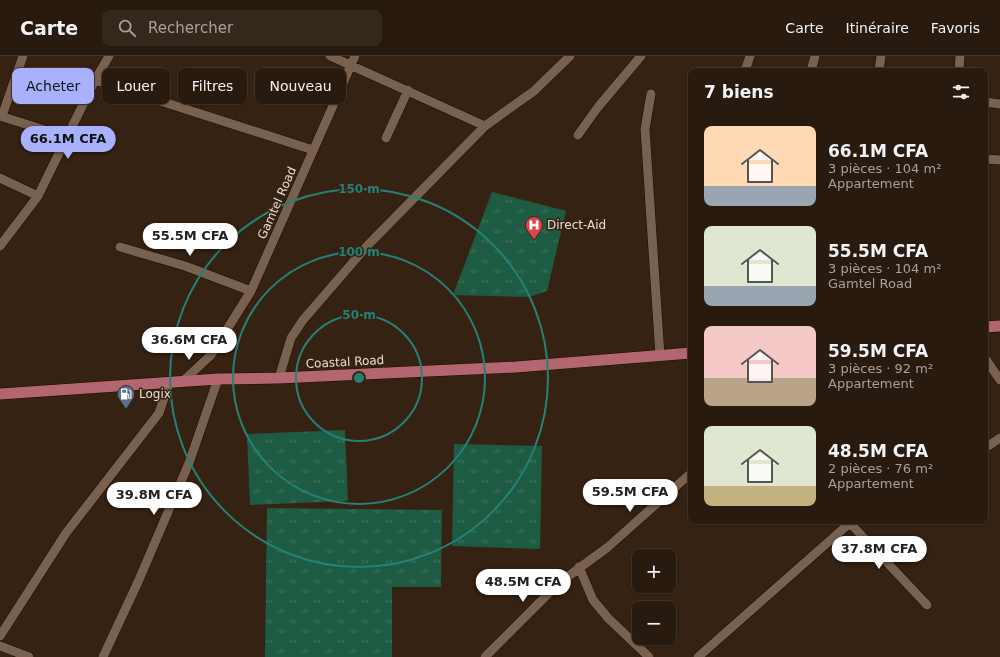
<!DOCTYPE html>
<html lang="fr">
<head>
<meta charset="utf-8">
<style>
  :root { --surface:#281a0e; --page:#34271c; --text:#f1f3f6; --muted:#a5a19e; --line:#44382e; --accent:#a9b0fc }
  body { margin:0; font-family:"DejaVu Sans",sans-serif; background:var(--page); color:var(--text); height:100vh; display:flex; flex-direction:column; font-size:15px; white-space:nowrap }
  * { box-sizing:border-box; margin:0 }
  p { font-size:13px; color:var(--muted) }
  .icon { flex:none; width:22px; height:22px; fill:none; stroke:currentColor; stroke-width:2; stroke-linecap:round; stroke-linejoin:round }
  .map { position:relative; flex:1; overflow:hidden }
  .sheet { position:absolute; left:688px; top:12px; width:300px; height:456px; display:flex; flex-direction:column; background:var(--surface); border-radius:8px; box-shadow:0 1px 3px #0004,0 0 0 1px var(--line) }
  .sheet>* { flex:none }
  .banner { position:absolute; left:12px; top:12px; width:380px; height:36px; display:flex; gap:8px }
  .buttons { position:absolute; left:632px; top:493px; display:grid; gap:8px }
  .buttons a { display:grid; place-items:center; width:44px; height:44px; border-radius:8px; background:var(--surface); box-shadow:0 1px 3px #0004,0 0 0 1px var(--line); font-size:20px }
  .price { position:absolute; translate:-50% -34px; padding:0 9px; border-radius:14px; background:#fff; color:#222; font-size:13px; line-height:26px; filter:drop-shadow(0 1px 2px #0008) }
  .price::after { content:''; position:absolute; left:50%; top:24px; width:12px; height:9px; margin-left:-6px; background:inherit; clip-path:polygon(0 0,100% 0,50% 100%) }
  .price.current { background:var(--accent); color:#111 }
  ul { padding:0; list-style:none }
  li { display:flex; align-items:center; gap:12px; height:100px; padding:0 16px }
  li span { display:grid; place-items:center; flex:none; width:112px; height:80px; border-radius:8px; color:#555 }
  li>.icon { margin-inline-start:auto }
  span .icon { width:48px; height:48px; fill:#fffc; stroke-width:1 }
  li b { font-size:17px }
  h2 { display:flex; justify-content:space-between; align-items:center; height:48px; padding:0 16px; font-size:17px }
  .pill { padding:0 14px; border-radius:8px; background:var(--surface); box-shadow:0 1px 3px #0004,0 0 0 1px var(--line); font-size:14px; line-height:36px }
  .pill.current { background:var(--accent); color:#111 }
  header { display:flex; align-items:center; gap:24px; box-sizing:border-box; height:56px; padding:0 20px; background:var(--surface); border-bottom:1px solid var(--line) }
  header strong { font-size:19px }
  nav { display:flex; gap:22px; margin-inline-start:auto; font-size:14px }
  .search { width:280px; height:36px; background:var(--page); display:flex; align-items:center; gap:10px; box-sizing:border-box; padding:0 14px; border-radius:8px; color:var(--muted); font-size:15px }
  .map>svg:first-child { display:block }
</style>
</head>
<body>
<header>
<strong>Carte</strong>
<div class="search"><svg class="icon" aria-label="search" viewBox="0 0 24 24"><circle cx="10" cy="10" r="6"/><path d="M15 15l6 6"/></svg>Rechercher</div>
<nav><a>Carte</a><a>Itinéraire</a><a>Favoris</a></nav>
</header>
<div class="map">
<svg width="1000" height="601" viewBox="0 0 1000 601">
  <defs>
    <pattern id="park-tufts" width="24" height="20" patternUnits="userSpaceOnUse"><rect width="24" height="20" fill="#1d5b43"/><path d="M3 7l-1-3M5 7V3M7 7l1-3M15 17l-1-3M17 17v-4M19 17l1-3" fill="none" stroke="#3e725d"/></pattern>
  </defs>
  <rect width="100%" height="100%" fill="#362212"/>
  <path fill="url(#park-tufts)" d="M 492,136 L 566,155 L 547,235 L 529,241 L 453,239 Z
    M 345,374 L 348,445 L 250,449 L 247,378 Z
    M 454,388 L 542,390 L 540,493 L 452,490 Z
    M 267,452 L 442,454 L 441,531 L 392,531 L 392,601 L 265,601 Z"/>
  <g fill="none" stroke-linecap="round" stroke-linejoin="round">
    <g stroke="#1d0b00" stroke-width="10">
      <path id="minor" d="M 330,0 L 485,70
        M 745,15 L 750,0
        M 811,15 L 815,0
        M 879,15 L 881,0
        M 959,15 L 960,0
        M 95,24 L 313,94
        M 651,38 L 645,73 L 660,300
        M 985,46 L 1000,48
        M 0,60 L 67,81
        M 2,60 L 23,0
        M 578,79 L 598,51 L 641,0
        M 386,82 L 408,34
        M 985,103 L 1000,104
        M 0,122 L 38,140
        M 0,190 L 38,140 L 95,24 L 109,0
        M 120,191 L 185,210 L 251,235
        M 985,302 L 1000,324
        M 279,322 L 291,282 L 303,264 L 367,190 L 485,70 L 534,35 L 570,0
        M 182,326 L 211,299 L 251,235 L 355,0
        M 985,392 L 1000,382
        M 848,465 L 927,549
        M 579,511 L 593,544 L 608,562 L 649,601
        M 0,580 L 66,477 L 159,357 L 169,327
        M 0,590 L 29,601
        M 103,601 L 138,526 L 189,407 L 218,323
        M 485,601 L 559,527 L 608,491 L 691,417
        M 698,601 L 852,465"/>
    </g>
    <g stroke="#1d0b00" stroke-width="12">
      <path id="major" d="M 985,271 L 1000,270
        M 0,338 L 218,323 L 279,322 L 516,311 L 691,297"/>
    </g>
    <use href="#minor" stroke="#79614f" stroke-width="9"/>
    <use href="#major" stroke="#b36570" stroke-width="11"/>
  </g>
  <g fill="none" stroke="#258078" stroke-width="2">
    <circle cx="359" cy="322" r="63"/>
    <circle cx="359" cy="322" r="126"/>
    <circle cx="359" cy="322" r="189"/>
  </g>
  <defs>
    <g id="hospital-pin" transform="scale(0.9)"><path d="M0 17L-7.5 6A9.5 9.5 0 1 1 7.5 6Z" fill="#e0444e" stroke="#362212"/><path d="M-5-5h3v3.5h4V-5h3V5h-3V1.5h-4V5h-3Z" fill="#fff"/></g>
    <g id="fuel-pin" transform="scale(0.9)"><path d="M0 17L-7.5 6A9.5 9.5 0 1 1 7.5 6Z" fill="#5c6f8a" stroke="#362212"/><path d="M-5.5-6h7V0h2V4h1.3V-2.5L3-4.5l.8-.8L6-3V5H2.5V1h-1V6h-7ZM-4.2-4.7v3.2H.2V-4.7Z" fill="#fff"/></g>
  </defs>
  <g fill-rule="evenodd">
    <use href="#hospital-pin" x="534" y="169"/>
    <use href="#fuel-pin" x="126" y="338"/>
  </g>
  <g text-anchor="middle" stroke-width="3" stroke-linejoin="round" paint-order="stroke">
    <g font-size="12" fill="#ebddd3" stroke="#362212">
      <text transform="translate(277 147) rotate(-66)" y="4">Gamtel Road</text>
      <text transform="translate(345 306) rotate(-3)" y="4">Coastal Road</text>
    </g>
    <g font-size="12" fill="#ebddd3" stroke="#362212" text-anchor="start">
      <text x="547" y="173">Direct-Aid</text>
      <text x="139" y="342">Logix</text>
    </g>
  </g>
  <circle cx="359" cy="322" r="6" fill="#258078" stroke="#362212" stroke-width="2"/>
  <g font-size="12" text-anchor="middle" font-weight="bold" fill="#258078" stroke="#362212" stroke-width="3" stroke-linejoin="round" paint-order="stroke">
    <text x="359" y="137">150 m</text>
    <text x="359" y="200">100 m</text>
    <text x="359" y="263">50 m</text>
  </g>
</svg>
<div class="buttons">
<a>+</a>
<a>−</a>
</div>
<b class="price current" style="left:68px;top:104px">66.1M CFA</b>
<b class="price" style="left:190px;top:201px">55.5M CFA</b>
<b class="price" style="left:189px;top:305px">36.6M CFA</b>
<b class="price" style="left:630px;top:457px">59.5M CFA</b>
<b class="price" style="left:154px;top:460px">39.8M CFA</b>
<b class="price" style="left:879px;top:514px">37.8M CFA</b>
<b class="price" style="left:523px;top:547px">48.5M CFA</b>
<div class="banner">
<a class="pill current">Acheter</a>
<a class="pill">Louer</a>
<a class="pill">Filtres</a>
<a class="pill">Nouveau</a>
</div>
<section class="sheet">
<h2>7 biens<svg class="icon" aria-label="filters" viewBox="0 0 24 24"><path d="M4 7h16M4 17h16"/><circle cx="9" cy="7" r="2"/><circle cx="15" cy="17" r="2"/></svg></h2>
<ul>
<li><span style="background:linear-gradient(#ffd9b3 75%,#9aa5b1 0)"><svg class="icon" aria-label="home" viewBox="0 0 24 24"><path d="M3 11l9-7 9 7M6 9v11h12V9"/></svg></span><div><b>66.1M CFA</b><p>3 pièces · 104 m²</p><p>Appartement</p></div></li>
<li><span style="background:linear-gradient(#dfe7d0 75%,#9aa5b1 0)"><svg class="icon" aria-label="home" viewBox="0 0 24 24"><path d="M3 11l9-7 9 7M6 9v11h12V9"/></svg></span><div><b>55.5M CFA</b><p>3 pièces · 104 m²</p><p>Gamtel Road</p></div></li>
<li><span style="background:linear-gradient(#f6c9c9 65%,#b9a48a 0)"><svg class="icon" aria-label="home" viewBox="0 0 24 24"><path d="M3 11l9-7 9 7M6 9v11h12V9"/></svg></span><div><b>59.5M CFA</b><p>3 pièces · 92 m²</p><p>Appartement</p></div></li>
<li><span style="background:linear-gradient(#dfe7d0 75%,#c2b280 0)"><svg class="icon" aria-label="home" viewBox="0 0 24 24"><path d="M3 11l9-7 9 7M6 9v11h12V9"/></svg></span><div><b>48.5M CFA</b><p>2 pièces · 76 m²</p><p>Appartement</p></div></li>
</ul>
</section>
</div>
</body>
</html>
